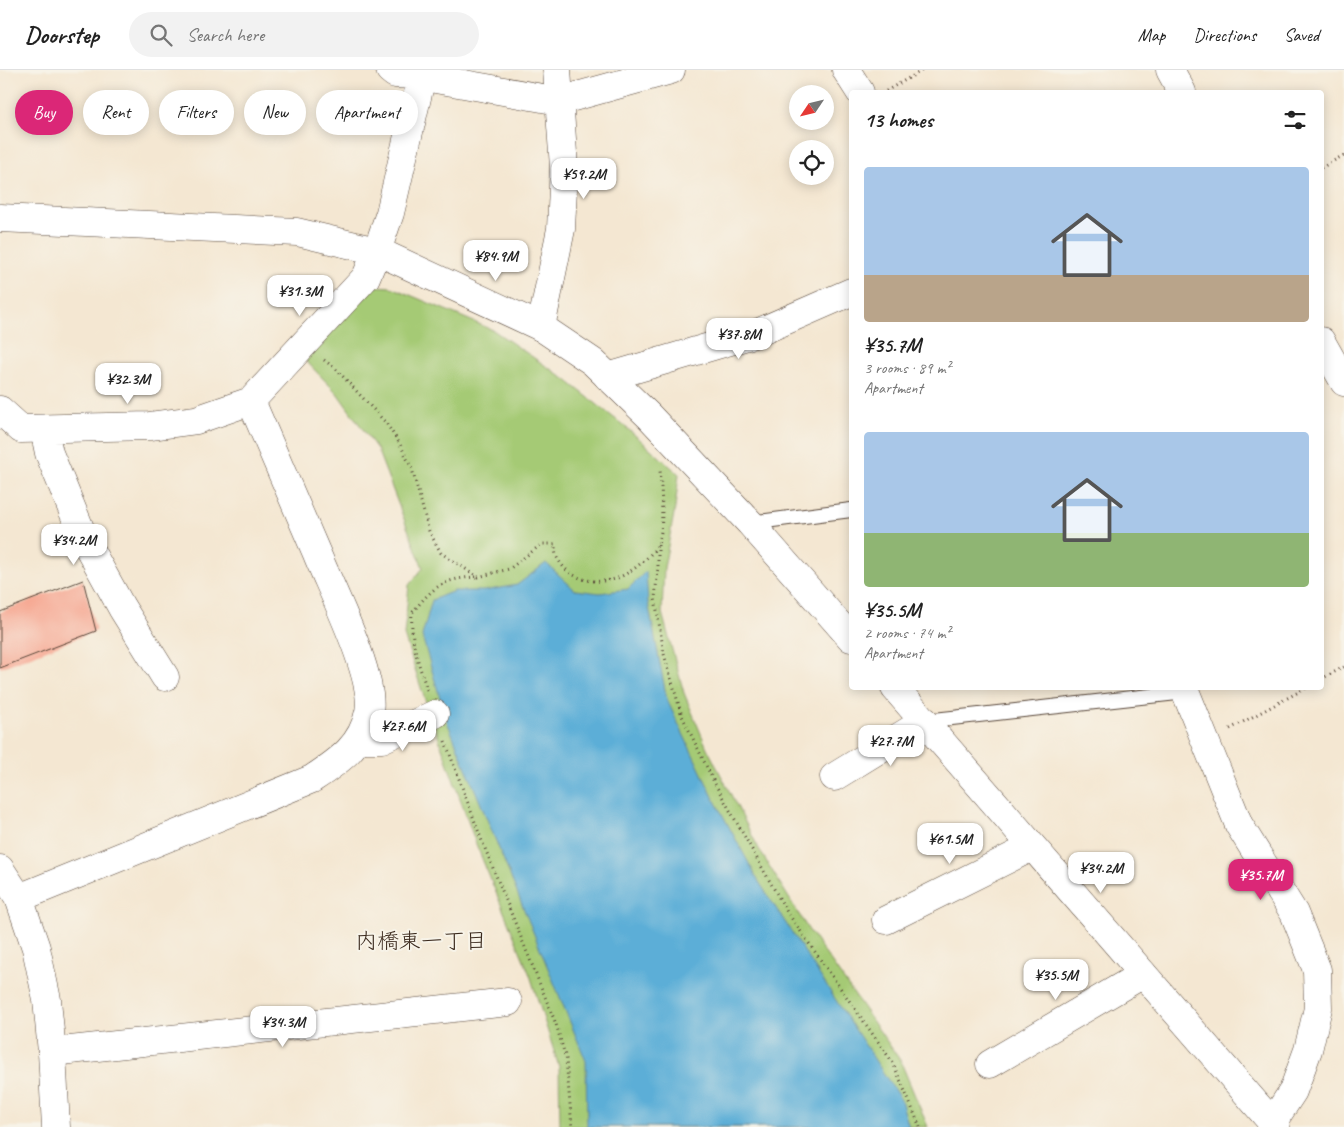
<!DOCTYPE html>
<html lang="en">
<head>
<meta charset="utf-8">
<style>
  :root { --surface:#fff; --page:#f2f2f2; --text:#222; --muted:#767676; --line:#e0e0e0; --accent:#db2777 }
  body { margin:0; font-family:Caveat,"Klee One",sans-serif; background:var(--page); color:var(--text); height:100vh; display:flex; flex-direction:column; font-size:19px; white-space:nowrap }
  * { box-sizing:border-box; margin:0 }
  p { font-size:16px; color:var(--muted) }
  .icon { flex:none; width:28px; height:28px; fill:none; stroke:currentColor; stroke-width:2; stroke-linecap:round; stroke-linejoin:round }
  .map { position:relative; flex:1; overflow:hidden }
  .sheet { position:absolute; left:849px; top:20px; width:475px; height:600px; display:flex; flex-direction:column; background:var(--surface); border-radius:5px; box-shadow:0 2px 12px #0003 }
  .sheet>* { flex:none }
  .banner { position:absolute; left:15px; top:20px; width:475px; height:45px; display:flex; gap:10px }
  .needle { width:32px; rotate:235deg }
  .buttons { position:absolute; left:789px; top:15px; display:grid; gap:10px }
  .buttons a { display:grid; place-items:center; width:45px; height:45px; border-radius:50%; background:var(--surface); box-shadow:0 2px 12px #0003; font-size:25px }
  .price { position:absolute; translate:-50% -42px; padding:0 11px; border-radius:10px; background:#fff; color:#222; font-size:16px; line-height:32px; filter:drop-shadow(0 1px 2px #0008) }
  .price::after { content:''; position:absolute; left:50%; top:30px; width:15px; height:11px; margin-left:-8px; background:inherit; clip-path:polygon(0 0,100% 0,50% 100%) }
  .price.on { background:var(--accent); color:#fff }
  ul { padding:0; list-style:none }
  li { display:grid; align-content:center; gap:10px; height:265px; padding:0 15px }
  li span { display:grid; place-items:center; height:155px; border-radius:5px; color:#555 }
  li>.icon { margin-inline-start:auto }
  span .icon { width:90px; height:90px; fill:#fffc; stroke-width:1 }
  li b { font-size:21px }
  h2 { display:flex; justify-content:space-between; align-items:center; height:60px; padding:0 15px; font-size:21px }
  .chip { padding:0 18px; border-radius:22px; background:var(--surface); box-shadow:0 2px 12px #0003; font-size:18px; line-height:45px }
  .chip.on { background:var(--accent); color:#fff }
  header { display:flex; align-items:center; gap:30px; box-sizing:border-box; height:70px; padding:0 25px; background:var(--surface); border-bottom:1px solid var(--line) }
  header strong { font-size:24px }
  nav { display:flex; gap:28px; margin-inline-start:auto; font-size:18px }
  .search { width:350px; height:45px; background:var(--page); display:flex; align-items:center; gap:12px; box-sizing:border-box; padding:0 18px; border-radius:28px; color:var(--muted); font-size:19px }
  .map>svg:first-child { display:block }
</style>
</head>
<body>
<header>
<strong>Doorstep</strong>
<div class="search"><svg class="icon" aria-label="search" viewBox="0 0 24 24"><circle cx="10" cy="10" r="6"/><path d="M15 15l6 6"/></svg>Search here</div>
<nav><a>Map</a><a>Directions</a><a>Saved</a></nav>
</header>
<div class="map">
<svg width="1344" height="1057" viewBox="0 0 1344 1057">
  <rect width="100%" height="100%" fill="#f7f3e8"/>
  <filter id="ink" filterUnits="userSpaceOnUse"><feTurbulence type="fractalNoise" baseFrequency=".02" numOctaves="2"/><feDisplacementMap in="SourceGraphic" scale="10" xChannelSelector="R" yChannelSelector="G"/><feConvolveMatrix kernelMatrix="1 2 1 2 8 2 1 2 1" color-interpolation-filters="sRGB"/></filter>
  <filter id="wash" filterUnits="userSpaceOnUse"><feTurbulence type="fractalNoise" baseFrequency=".0096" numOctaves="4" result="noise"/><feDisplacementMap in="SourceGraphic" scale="20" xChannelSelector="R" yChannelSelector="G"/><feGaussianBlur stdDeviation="1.12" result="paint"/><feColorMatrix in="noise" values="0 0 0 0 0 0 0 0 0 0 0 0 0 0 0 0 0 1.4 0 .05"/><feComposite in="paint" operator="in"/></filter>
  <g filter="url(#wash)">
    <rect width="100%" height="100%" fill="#f4e7d2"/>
    <path fill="#a5ca74" stroke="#707a49" d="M 376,216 L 391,217 L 493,260 L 565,309 L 628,359 L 679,404 L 675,438 L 664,498 L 662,543 L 684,623 L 707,678 L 760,781 L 808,859 L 900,990 L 928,1057 L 560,1057 L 559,997 L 530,905 L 476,774 L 422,621 L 404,565 L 409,515 L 423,498 L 377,379 L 337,323 L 305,290 Z"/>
    <path fill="#5caed7" stroke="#4c6c7a" d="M 546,493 L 575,520 L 600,523 L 628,519 L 646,501 L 648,532 L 667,630 L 714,729 L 759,812 L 901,1030 L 909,1057 L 587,1057 L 586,991 L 446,649 L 422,566 L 432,530 L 454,521 L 484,521 L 517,515 Z"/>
    <g id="blocks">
      <path fill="#f6a690" d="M 83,510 L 96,561 L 0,598 L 0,542 Z"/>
    </g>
  </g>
  <g filter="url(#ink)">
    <use href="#blocks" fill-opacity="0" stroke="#574639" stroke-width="1"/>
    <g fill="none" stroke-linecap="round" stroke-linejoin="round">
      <g stroke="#574639" stroke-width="16">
        <path id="lane" d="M 750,453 L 851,440
          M 925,651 L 1186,622"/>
      </g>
      <g stroke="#574639" stroke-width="29">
        <path id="street" d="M 390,0 L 395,4 L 413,5 L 559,31 L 671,0
          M 846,0 L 860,22
          M 1170,0 L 1182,22
          M 541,257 L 561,159 L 564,97 L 557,0
          M 1321,271 L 1344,312
          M 608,307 L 757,263 L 851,222
          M 0,340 L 21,359 L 150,356 L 196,350 L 251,331 L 366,207 L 377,181 L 390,143 L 422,6
          M 44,359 L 49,383 L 86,473 L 122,538 L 165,607
          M 1184,618 L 1239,755 L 1294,843 L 1317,900 L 1318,938 L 1308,980 L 1293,1021 L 1272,1053
          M 359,669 L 382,669 L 435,644
          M 834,707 L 925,651
          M 19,828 L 312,709 C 339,691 362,676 369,642 C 376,607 331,519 317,484 C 295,433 273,382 251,331
          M 886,850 L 1032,777
          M 52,982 L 508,932
          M 990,994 L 1143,904"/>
      </g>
      <g stroke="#574639" stroke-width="29">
        <path id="secondary" d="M 0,148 L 297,162 L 377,181 L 541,257 L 593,292 L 649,346 L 750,453 L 851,568
          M 895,618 L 1276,1057
          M 0,799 L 19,828 L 36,878 L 47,930 L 52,982 L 56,1057"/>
      </g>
      <path stroke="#574639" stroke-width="3" stroke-dasharray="1 4" stroke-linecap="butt" d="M 886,21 L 923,0
        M 1321,98 L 1344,85
        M 324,290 L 336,299 L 386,353 L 400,374 L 412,399 L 429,461 L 441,483 L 478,507 L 509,499 L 542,474 L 555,474 C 555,478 555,485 558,489 C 568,508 591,514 611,510 C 626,507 649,489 657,476 C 665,463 661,417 660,400
        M 658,475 L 658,497 L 655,528 L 664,584 L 682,646 L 714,712 L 787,842 L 893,993 L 920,1057
        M 1321,609 L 1344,597
        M 427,620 C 419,595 410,570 412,543 C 433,517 443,508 478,507
        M 1230,659 L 1306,618
        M 445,671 L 482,771 L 556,954 L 566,989 L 572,1057"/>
      <use href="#lane" stroke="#fff" stroke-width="14"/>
      <use href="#street" stroke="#fff" stroke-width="28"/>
      <use href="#secondary" stroke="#fff" stroke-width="28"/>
    </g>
  </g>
  <g text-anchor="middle" stroke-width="4" stroke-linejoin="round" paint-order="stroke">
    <g font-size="22" fill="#3b2a1e" stroke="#f7f3e8">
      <text x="421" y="878">内橋東一丁目</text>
    </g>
  </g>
</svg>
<div class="buttons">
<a><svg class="needle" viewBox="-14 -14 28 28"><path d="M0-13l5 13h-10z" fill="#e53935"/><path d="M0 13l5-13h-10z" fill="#767676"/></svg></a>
<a><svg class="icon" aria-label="locate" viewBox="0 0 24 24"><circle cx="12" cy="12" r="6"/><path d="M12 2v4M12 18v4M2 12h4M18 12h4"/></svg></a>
</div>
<b class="price" style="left:584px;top:130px">¥59.2M</b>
<b class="price" style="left:496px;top:212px">¥84.9M</b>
<b class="price" style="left:300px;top:247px">¥31.3M</b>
<b class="price" style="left:739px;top:290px">¥37.8M</b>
<b class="price" style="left:128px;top:335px">¥32.3M</b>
<b class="price" style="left:74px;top:496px">¥34.2M</b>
<b class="price" style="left:403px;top:682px">¥27.6M</b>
<b class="price" style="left:891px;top:697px">¥27.7M</b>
<b class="price" style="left:950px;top:795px">¥61.5M</b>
<b class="price" style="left:1101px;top:824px">¥34.2M</b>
<b class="price on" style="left:1261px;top:831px">¥35.7M</b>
<b class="price" style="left:1056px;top:931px">¥35.5M</b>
<b class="price" style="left:283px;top:978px">¥34.3M</b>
<div class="banner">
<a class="chip on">Buy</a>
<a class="chip">Rent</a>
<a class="chip">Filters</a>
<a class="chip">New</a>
<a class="chip">Apartment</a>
</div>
<section class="sheet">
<h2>13 homes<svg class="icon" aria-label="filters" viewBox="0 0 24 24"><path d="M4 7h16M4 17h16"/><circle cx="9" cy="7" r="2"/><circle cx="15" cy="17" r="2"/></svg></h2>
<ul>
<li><span style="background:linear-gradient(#a9c7e8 70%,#b9a48a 0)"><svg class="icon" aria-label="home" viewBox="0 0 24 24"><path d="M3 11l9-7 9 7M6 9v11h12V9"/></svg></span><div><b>¥35.7M</b><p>3 rooms · 89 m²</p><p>Apartment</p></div></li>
<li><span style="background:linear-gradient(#a9c7e8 65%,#8fb573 0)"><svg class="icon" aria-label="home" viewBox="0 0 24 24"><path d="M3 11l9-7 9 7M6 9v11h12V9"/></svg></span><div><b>¥35.5M</b><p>2 rooms · 74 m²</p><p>Apartment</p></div></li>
</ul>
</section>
</div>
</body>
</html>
